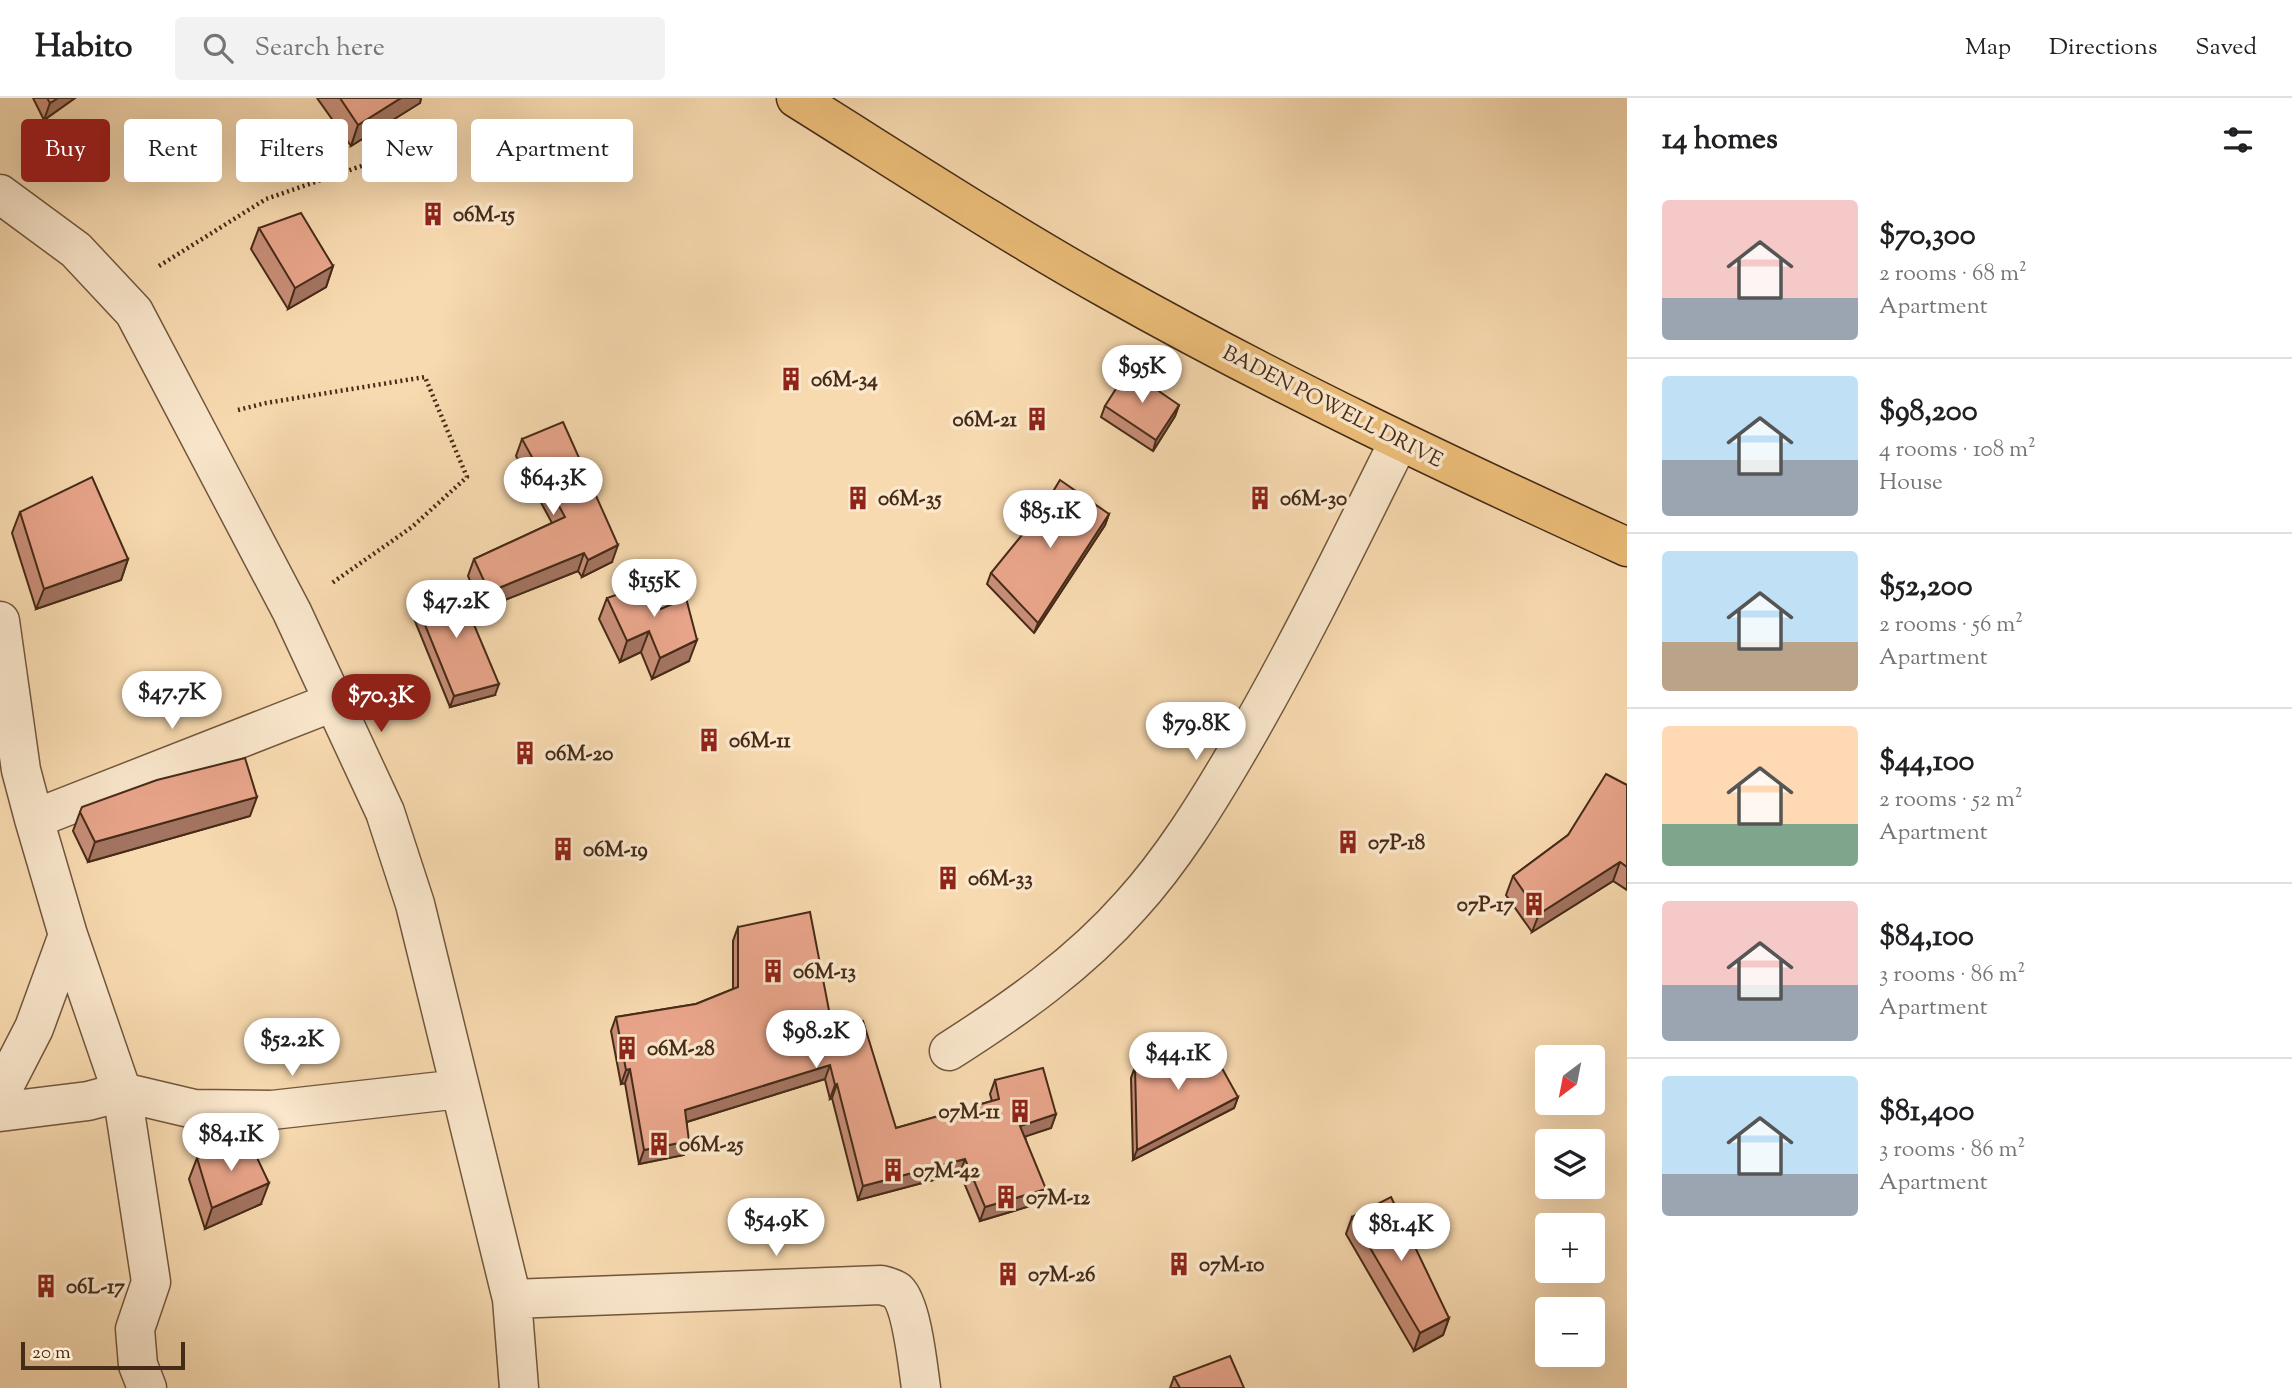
<!DOCTYPE html>
<html lang="en">
<head>
<meta charset="utf-8">
<style>
  :root { --surface:#fff; --page:#f2f2f2; --text:#202124; --muted:#757577; --line:#e0e0e0; --accent:#8f2418 }
  body { margin:0; font-family:"Sorts Mill Goudy",serif; background:var(--page); color:var(--text); height:100vh; display:flex; flex-direction:column; font-size:26px; white-space:nowrap }
  * { box-sizing:border-box; margin:0 }
  p { font-size:23px; color:var(--muted) }
  .icon { flex:none; width:38px; height:38px; fill:none; stroke:currentColor; stroke-width:2; stroke-linecap:round; stroke-linejoin:round }
  .map { position:relative; flex:1; overflow:hidden }
  .sheet { display:flex; flex-direction:column; background:var(--surface); width:665px }
  .sheet>* { flex:none }
  .hud { position:absolute; left:21px; top:21px; width:665px; height:63px; display:flex; gap:14px }
  .needle { width:46px; rotate:212deg }
  .fabs { position:absolute; left:1535px; top:947px; display:grid; gap:14px }
  .fabs a { display:grid; place-items:center; width:70px; height:70px; border-radius:7px; background:var(--surface); box-shadow:0 7px 28px #0002; font-size:35px }
  .scale { position:absolute; left:21px; bottom:18px; width:164px; box-sizing:border-box; padding-left:7px; border:4px solid #462b17; border-top:0; font-size:19px; line-height:24px; white-space:nowrap; color:#462b17; -webkit-text-stroke:5px #fae7cc; paint-order:stroke }
  .price { position:absolute; translate:-50% -60px; padding:0 16px; border-radius:24px; background:#fff; color:#222; font-size:23px; line-height:46px; filter:drop-shadow(0 2px 4px #0008) }
  .price::after { content:''; position:absolute; left:50%; top:42px; width:21px; height:16px; margin-left:-10px; background:inherit; clip-path:polygon(0 0,100% 0,50% 100%) }
  .price.on { background:var(--accent); color:#fff }
  ul { padding:0; list-style:none }
  li { display:flex; align-items:center; gap:21px; height:175px; padding:0 35px }
  li+li { border-top:2px solid var(--line) }
  li span { display:grid; place-items:center; flex:none; width:196px; height:140px; border-radius:7px; color:#555 }
  li>.icon { margin-inline-start:auto }
  span .icon { width:84px; height:84px; fill:#fffc; stroke-width:1 }
  li b { font-size:30px }
  h2 { display:flex; justify-content:space-between; align-items:center; height:84px; padding:0 35px; font-size:30px }
  .tag { padding:0 24px; border-radius:7px; background:var(--surface); box-shadow:0 7px 28px #0002; font-size:24px; line-height:63px }
  .tag.on { background:var(--accent); color:#fff }
  header { display:flex; align-items:center; gap:42px; box-sizing:border-box; height:98px; padding:0 35px; background:var(--surface); border-bottom:2px solid var(--line) }
  header strong { font-size:33px }
  nav { display:flex; gap:38px; margin-inline-start:auto; font-size:24px }
  .search { width:490px; height:63px; background:var(--page); display:flex; align-items:center; gap:18px; box-sizing:border-box; padding:0 24px; border-radius:7px; color:var(--muted); font-size:26px }
  main { display:flex; flex:1; min-height:0 }
  .map>svg:first-child { display:block }
</style>
</head>
<body>
<header>
<strong>Habito</strong>
<div class="search"><svg class="icon" aria-label="search" viewBox="0 0 24 24"><circle cx="10" cy="10" r="6"/><path d="M15 15l6 6"/></svg>Search here</div>
<nav><a>Map</a><a>Directions</a><a>Saved</a></nav>
</header>
<main>
<div class="map">
<svg width="1627" height="1290" viewBox="0 0 1627 1290">
  <rect width="100%" height="100%" fill="#f8dab0"/>
  <filter id="stains"><feTurbulence type="fractalNoise" baseFrequency=".00286" numOctaves="4"/><feColorMatrix values="0 0 0 0 .2 0 0 0 0 .09 0 0 0 0 .02 0 0 0 .5 -.17"/></filter>
  <radialGradient id="worn" r=".72"><stop offset=".6" stop-color="#630" stop-opacity="0"/><stop offset="1" stop-color="#630" stop-opacity=".3"/></radialGradient>
  <g fill="none" stroke-linecap="round" stroke-linejoin="round">
    <g stroke="#72573d" stroke-width="41">
      <path id="street" d="M 0,96 L 76,152 L 134,214 L 292,514 L 385,714 L 415,806 L 512,1201 L 519,1290
        M 0,523 L 21,672 L 34,721 L 68,837 L 122,994 L 151,1184 L 135,1231 L 138,1267 L 147,1290
        M 34,721 L 333,604
        M 949,953 C 1015,911 1079,866 1131,807 C 1172,762 1206,707 1237,654 C 1296,553 1347,448 1399,343
        M 0,996 L 34,930 L 68,837
        M 0,1014 L 88,1003 L 122,994 L 194,1011 L 272,1012 L 460,991
        M 512,1201 L 881,1187 C 885,1188 893,1190 897,1193 C 912,1207 918,1269 921,1290"/>
    </g>
    <g stroke="#462b17" stroke-width="41">
      <path id="primary" d="M 796,0 C 900,65 1004,133 1111,193 C 1278,287 1452,369 1627,449"/>
    </g>
    <path stroke="#462b17" stroke-width="4.5" stroke-dasharray="2 3.5" stroke-linecap="butt" d="M 159,168 L 266,101 L 431,44
      M 238,312 L 266,305 L 425,279 L 467,379 L 412,429 L 332,485"/>
    <use href="#street" stroke="#fae7cc" stroke-width="38"/>
    <use href="#primary" stroke="#ecbd78" stroke-width="38"/>
  </g>
  <path fill="#c88e78" stroke="#462b17" stroke-width="2" d="M 33,0 L 75,0 L 44,22 Z
    M 317,0 L 421,0 L 420,5 L 351,48 Z
    M 259,130 L 333,168 L 326,189 L 288,211 L 251,151 Z
    M 1179,307 L 1175,318 L 1153,353 L 1101,319 L 1105,308 Z
    M 522,341 L 612,464 L 582,479 L 578,473 L 482,511 L 468,478 L 474,461 L 552,425 L 516,358 Z
    M 20,414 L 128,461 L 121,482 L 36,511 L 12,435 Z
    M 1109,416 L 1105,427 L 1034,535 L 987,486 L 991,475 Z
    M 414,500 L 495,597 L 450,609 L 410,511 Z
    M 607,500 L 661,511 L 689,563 L 652,581 L 641,554 L 620,564 L 599,521 Z
    M 1627,687 L 1627,792 L 1613,783 L 1532,834 L 1506,797 L 1513,778 L 1568,737 Z
    M 80,714 L 250,718 L 88,764 L 73,733 Z
    M 738,829 L 833,933 L 896,1030 L 992,1003 L 990,996 L 995,982 L 1056,1016 L 1051,1030 L 1025,1038 L 1040,1105 L 980,1123 L 960,1075 L 858,1102 L 832,1000 L 830,1001 L 825,981 L 687,1024 L 684,1057 L 639,1066 L 625,985 L 621,986 L 611,933 L 616,919 L 696,906 L 733,891 L 733,843 Z
    M 1135,969 L 1238,999 L 1234,1010 L 1133,1062 L 1131,980 Z
    M 197,1060 L 261,1106 L 205,1131 L 189,1081 Z
    M 1352,1119 L 1449,1220 L 1443,1237 L 1414,1253 L 1346,1136 Z
    M 1174,1279 L 1244,1290 L 1170,1290 Z"/>
  <path fill="#a37461" stroke="#462b17" stroke-width="2" d="M 58,0 L 75,0 L 44,22 L 50,5 Z
    M 401,0 L 421,0 L 420,5 L 351,48 L 358,27 Z
    M 333,168 L 326,189 L 288,211 L 295,190 Z
    M 1179,307 L 1175,318 L 1153,353 L 1156,342 Z
    M 1109,416 L 1105,427 L 1034,535 L 1038,525 Z
    M 618,447 L 612,464 L 582,479 L 588,462 Z
    M 584,455 L 578,473 L 482,511 L 489,494 Z
    M 128,461 L 121,482 L 36,511 L 44,491 Z
    M 649,533 L 641,554 L 620,564 L 627,543 Z
    M 697,542 L 689,563 L 652,581 L 660,560 Z
    M 499,586 L 495,597 L 450,609 L 454,598 Z
    M 257,699 L 250,718 L 88,764 L 95,744 Z
    M 1620,764 L 1613,783 L 1532,834 L 1539,816 Z
    M 830,967 L 825,981 L 680,1026 L 685,1012 Z
    M 630,971 L 625,985 L 621,986 L 626,972 Z
    M 837,986 L 832,1000 L 830,1001 L 835,987 Z
    M 1238,999 L 1234,1010 L 1133,1062 L 1137,1052 Z
    M 1056,1016 L 1051,1030 L 1015,1042 L 1020,1028 Z
    M 689,1043 L 684,1057 L 639,1066 L 644,1052 Z
    M 965,1061 L 960,1075 L 858,1102 L 863,1088 Z
    M 269,1085 L 261,1106 L 205,1131 L 212,1110 Z
    M 1046,1091 L 1040,1105 L 980,1123 L 985,1109 Z
    M 1449,1220 L 1443,1237 L 1414,1253 L 1420,1235 Z"/>
  <path fill="#e9a58b" stroke="#462b17" stroke-width="2" d="M 47,0 L 58,0 L 50,5 Z
    M 340,0 L 401,0 L 358,27 Z
    M 301,115 L 333,168 L 295,190 L 259,130 Z
    M 1128,272 L 1179,307 L 1156,342 L 1105,308 Z
    M 563,324 L 618,447 L 588,462 L 584,455 L 489,494 L 474,461 L 565,419 L 522,341 Z
    M 92,379 L 128,461 L 44,491 L 20,414 Z
    M 1060,382 L 1109,416 L 1038,525 L 991,475 L 1040,415 Z
    M 456,484 L 499,586 L 454,598 L 414,500 Z
    M 651,485 L 661,511 L 686,500 L 697,542 L 660,560 L 649,533 L 627,543 L 607,500 Z
    M 245,660 L 257,699 L 95,744 L 80,714 L 82,709 L 157,682 Z
    M 1606,676 L 1627,687 L 1627,769 L 1620,764 L 1539,816 L 1513,778 L 1568,737 Z
    M 810,814 L 833,933 L 863,923 L 896,1030 L 999,1001 L 995,982 L 1043,970 L 1056,1016 L 1020,1028 L 1046,1091 L 985,1109 L 965,1061 L 863,1088 L 837,986 L 835,987 L 830,967 L 685,1012 L 689,1043 L 644,1052 L 630,971 L 626,972 L 616,919 L 696,906 L 738,889 L 738,829 Z
    M 1208,945 L 1238,999 L 1137,1052 L 1135,969 Z
    M 249,1043 L 269,1085 L 212,1110 L 197,1060 Z
    M 1391,1099 L 1449,1220 L 1420,1235 L 1352,1119 Z
    M 1230,1258 L 1244,1290 L 1180,1290 L 1174,1279 Z"/>
  <defs>
    <g id="building-bare" transform="scale(1.89)"><path d="M-4-6H4V6H1V3H-1V6H-4ZM-2.5-4.3h1.7v1.8h-1.7ZM.8-4.3h1.7v1.8H.8ZM-2.5-1h1.7V.8h-1.7ZM.8-1h1.7V.8H.8Z" fill="#8f2418" stroke="#fae7cc" stroke-width="2.5" paint-order="stroke"/></g>
  </defs>
  <g fill-rule="evenodd">
    <use href="#building-bare" x="433" y="116"/>
    <use href="#building-bare" x="791" y="281"/>
    <use href="#building-bare" x="1037" y="321"/>
    <use href="#building-bare" x="858" y="400"/>
    <use href="#building-bare" x="1260" y="400"/>
    <use href="#building-bare" x="709" y="642"/>
    <use href="#building-bare" x="525" y="655"/>
    <use href="#building-bare" x="1348" y="744"/>
    <use href="#building-bare" x="563" y="751"/>
    <use href="#building-bare" x="948" y="780"/>
    <use href="#building-bare" x="1534" y="806"/>
    <use href="#building-bare" x="773" y="873"/>
    <use href="#building-bare" x="627" y="950"/>
    <use href="#building-bare" x="1020" y="1013"/>
    <use href="#building-bare" x="659" y="1046"/>
    <use href="#building-bare" x="893" y="1072"/>
    <use href="#building-bare" x="1006" y="1099"/>
    <use href="#building-bare" x="1179" y="1166"/>
    <use href="#building-bare" x="1008" y="1176"/>
    <use href="#building-bare" x="46" y="1188"/>
  </g>
  <g text-anchor="middle" stroke-width="7" stroke-linejoin="round" paint-order="stroke">
    <g font-size="21" font-weight="bold" fill="#462b17" stroke="#fae7cc" text-anchor="start">
      <text x="453" y="123">06M-15</text>
      <text x="811" y="288">06M-34</text>
      <text x="1017" y="328" text-anchor="end">06M-21</text>
      <text x="878" y="407">06M-35</text>
      <text x="1280" y="407">06M-30</text>
      <text x="729" y="649">06M-11</text>
      <text x="545" y="662">06M-20</text>
      <text x="1368" y="751">07P-18</text>
      <text x="583" y="758">06M-19</text>
      <text x="968" y="787">06M-33</text>
      <text x="1514" y="813" text-anchor="end">07P-17</text>
      <text x="793" y="880">06M-13</text>
      <text x="647" y="957">06M-28</text>
      <text x="1000" y="1020" text-anchor="end">07M-11</text>
      <text x="679" y="1053">06M-25</text>
      <text x="913" y="1079">07M-42</text>
      <text x="1026" y="1106">07M-12</text>
      <text x="1199" y="1173">07M-10</text>
      <text x="1028" y="1183">07M-26</text>
      <text x="66" y="1195">06L-17</text>
    </g>
    <g font-size="21" fill="#462b17" stroke="#fae7cc">
      <text transform="translate(1333 308) rotate(27)" y="7">BADEN POWELL DRIVE</text>
    </g>
  </g>
  <rect width="100%" height="100%" filter="url(#stains)"/>
  <rect width="100%" height="100%" fill="url(#worn)"/>
</svg>
<div class="fabs">
<a><svg class="needle" viewBox="-14 -14 28 28"><path d="M0-13l5 13h-10z" fill="#e53935"/><path d="M0 13l5-13h-10z" fill="#757577"/></svg></a>
<a><svg class="icon" aria-label="layers" viewBox="0 0 24 24"><path d="M12 4l9 5-9 5-9-5zM3 14l9 5 9-5"/></svg></a>
<a>+</a>
<a>−</a>
</div>
<div class="scale">20 m</div>
<b class="price" style="left:1142px;top:307px">$95K</b>
<b class="price" style="left:553px;top:419px">$64.3K</b>
<b class="price" style="left:1050px;top:452px">$85.1K</b>
<b class="price" style="left:654px;top:521px">$155K</b>
<b class="price" style="left:456px;top:542px">$47.2K</b>
<b class="price" style="left:172px;top:633px">$47.7K</b>
<b class="price on" style="left:381px;top:636px">$70.3K</b>
<b class="price" style="left:1196px;top:664px">$79.8K</b>
<b class="price" style="left:816px;top:972px">$98.2K</b>
<b class="price" style="left:292px;top:980px">$52.2K</b>
<b class="price" style="left:1178px;top:994px">$44.1K</b>
<b class="price" style="left:231px;top:1075px">$84.1K</b>
<b class="price" style="left:776px;top:1160px">$54.9K</b>
<b class="price" style="left:1401px;top:1165px">$81.4K</b>
<div class="hud">
<a class="tag on">Buy</a>
<a class="tag">Rent</a>
<a class="tag">Filters</a>
<a class="tag">New</a>
<a class="tag">Apartment</a>
</div>
</div>
<section class="sheet">
<h2>14 homes<svg class="icon" aria-label="filters" viewBox="0 0 24 24"><path d="M4 7h16M4 17h16"/><circle cx="9" cy="7" r="2"/><circle cx="15" cy="17" r="2"/></svg></h2>
<ul>
<li><span style="background:linear-gradient(#f6c9c9 70%,#9aa5b1 0)"><svg class="icon" aria-label="home" viewBox="0 0 24 24"><path d="M3 11l9-7 9 7M6 9v11h12V9"/></svg></span><div><b>$70,300</b><p>2 rooms · 68 m²</p><p>Apartment</p></div></li>
<li><span style="background:linear-gradient(#bfe0f5 60%,#9aa5b1 0)"><svg class="icon" aria-label="home" viewBox="0 0 24 24"><path d="M3 11l9-7 9 7M6 9v11h12V9"/></svg></span><div><b>$98,200</b><p>4 rooms · 108 m²</p><p>House</p></div></li>
<li><span style="background:linear-gradient(#bfe0f5 65%,#b9a48a 0)"><svg class="icon" aria-label="home" viewBox="0 0 24 24"><path d="M3 11l9-7 9 7M6 9v11h12V9"/></svg></span><div><b>$52,200</b><p>2 rooms · 56 m²</p><p>Apartment</p></div></li>
<li><span style="background:linear-gradient(#ffd9b3 70%,#7fa58c 0)"><svg class="icon" aria-label="home" viewBox="0 0 24 24"><path d="M3 11l9-7 9 7M6 9v11h12V9"/></svg></span><div><b>$44,100</b><p>2 rooms · 52 m²</p><p>Apartment</p></div></li>
<li><span style="background:linear-gradient(#f6c9c9 60%,#9aa5b1 0)"><svg class="icon" aria-label="home" viewBox="0 0 24 24"><path d="M3 11l9-7 9 7M6 9v11h12V9"/></svg></span><div><b>$84,100</b><p>3 rooms · 86 m²</p><p>Apartment</p></div></li>
<li><span style="background:linear-gradient(#bfe0f5 70%,#9aa5b1 0)"><svg class="icon" aria-label="home" viewBox="0 0 24 24"><path d="M3 11l9-7 9 7M6 9v11h12V9"/></svg></span><div><b>$81,400</b><p>3 rooms · 86 m²</p><p>Apartment</p></div></li>
</ul>
</section>
</main>
</body>
</html>
